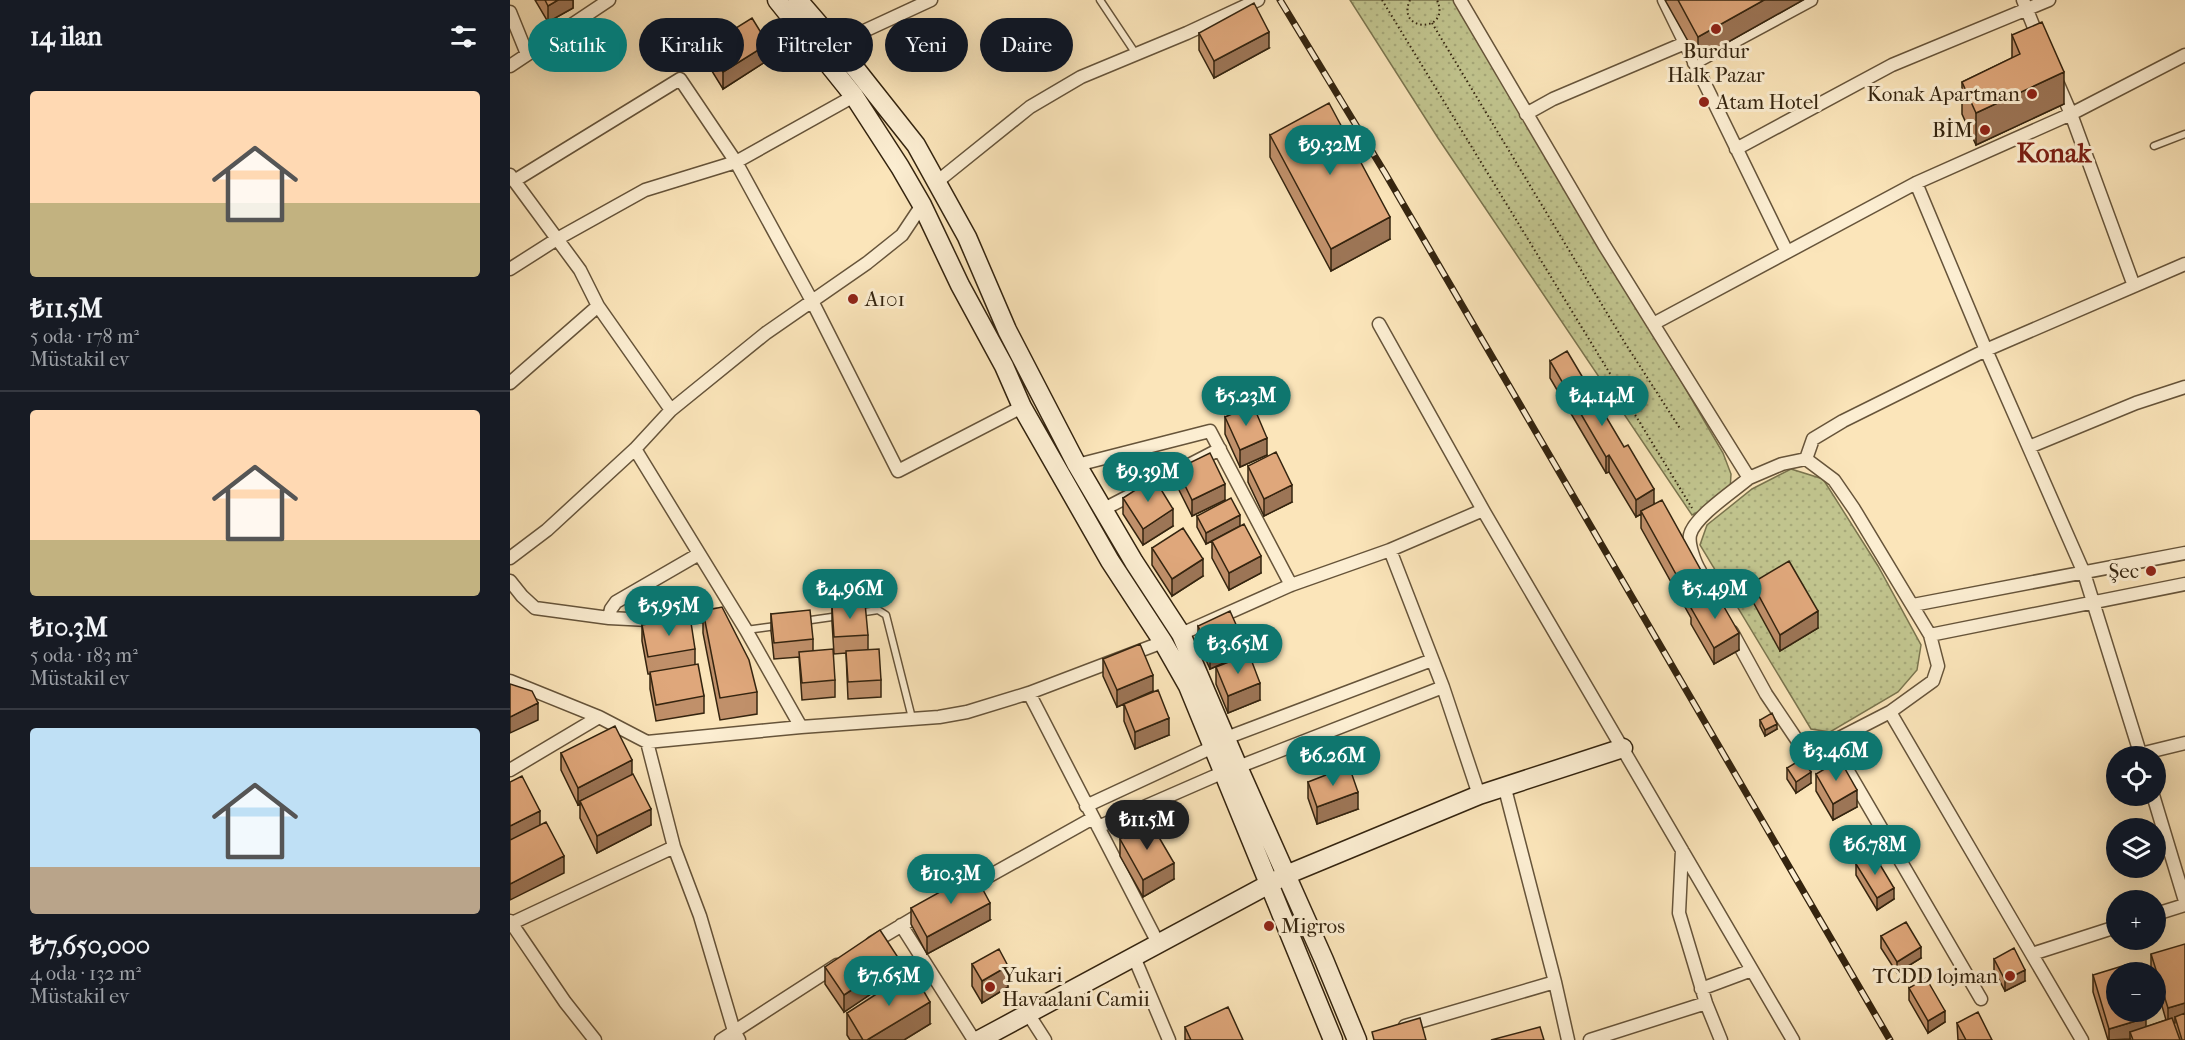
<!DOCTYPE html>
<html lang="tr">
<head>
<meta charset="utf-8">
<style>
  :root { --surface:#171b24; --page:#242831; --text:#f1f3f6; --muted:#9ea1a6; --line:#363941; --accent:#0f766e }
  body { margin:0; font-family:"IM FELL French Canon",serif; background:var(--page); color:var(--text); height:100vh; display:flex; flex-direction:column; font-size:22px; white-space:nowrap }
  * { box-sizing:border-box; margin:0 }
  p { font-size:20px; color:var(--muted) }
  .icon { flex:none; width:33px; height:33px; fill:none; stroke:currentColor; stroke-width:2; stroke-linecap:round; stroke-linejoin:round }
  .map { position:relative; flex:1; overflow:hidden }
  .sheet { display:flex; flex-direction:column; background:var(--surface); width:510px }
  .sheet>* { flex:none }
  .hud { position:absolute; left:18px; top:18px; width:570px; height:54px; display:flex; gap:12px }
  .buttons { position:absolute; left:1596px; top:746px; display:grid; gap:12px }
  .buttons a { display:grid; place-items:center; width:60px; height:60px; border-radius:50%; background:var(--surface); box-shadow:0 6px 24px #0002; font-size:30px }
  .price { position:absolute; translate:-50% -51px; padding:0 14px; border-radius:21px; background:var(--accent); color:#fff; font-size:20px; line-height:39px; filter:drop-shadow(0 2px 3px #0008) }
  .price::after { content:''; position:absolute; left:50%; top:36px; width:18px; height:14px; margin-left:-9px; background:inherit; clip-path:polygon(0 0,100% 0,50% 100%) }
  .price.on { background:#222; color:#fff }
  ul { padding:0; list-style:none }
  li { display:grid; align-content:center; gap:12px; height:318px; padding:0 30px }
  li+li { border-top:2px solid var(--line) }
  li span { display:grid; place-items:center; height:186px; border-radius:6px; color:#555 }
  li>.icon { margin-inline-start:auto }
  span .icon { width:108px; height:108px; fill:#fffc; stroke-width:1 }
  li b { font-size:26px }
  h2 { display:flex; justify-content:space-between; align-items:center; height:72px; padding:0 30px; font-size:26px }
  .pill { padding:0 21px; border-radius:27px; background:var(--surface); box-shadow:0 6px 24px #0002; font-size:21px; line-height:54px }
  .pill.on { background:var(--accent); color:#fff }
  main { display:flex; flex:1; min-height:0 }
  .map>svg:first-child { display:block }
</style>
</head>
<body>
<main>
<section class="sheet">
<h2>14 ilan<svg class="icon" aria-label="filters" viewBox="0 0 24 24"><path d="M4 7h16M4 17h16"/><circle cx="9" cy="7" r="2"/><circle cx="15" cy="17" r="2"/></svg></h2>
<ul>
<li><span style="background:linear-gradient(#ffd9b3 60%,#c2b280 0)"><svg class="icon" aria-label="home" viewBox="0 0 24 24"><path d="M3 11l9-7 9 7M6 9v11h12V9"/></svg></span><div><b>₺11.5M</b><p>5 oda · 178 m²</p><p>Müstakil ev</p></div></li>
<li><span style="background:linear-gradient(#ffd9b3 70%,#c2b280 0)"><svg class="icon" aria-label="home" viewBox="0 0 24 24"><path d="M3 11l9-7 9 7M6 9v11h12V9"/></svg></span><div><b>₺10.3M</b><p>5 oda · 183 m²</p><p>Müstakil ev</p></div></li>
<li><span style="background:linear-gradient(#bfe0f5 75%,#b9a48a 0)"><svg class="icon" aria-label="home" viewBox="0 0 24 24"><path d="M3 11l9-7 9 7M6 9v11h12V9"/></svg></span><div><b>₺7,650,000</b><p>4 oda · 132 m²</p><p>Müstakil ev</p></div></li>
</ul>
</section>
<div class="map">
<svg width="1675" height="1040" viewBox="0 0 1675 1040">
  <defs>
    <pattern id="park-dots" width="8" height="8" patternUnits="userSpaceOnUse" patternTransform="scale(1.5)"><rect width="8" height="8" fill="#c1c48e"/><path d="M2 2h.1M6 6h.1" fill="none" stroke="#a6a879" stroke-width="1.8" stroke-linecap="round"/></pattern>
  </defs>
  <rect width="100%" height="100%" fill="#fbe5ba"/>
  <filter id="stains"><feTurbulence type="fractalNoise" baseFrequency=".00333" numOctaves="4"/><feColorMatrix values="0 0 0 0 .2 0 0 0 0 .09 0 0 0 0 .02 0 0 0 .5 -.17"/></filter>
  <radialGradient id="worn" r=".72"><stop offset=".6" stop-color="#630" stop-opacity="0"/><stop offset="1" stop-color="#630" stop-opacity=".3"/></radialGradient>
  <path fill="url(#park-dots)" stroke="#7a744e" stroke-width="1.5" d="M 840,0 L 949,0 L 1213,453 L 1221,474 L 1220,491 L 1209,501 L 1182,515 L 928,138 Z
    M 1281,469 L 1313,479 L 1368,566 L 1411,645 L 1407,670 L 1388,692 L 1320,732 L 1301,729 L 1190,545 L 1197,525 L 1242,489 Z"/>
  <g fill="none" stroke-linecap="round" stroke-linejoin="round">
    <g stroke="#66543a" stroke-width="9">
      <path id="lane" d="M 590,0 L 626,54
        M 1644,146 L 1675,134
        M 348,613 L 368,610 L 376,615 L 402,718
        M 294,621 L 329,616
        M 236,630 L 266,626"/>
    </g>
    <g stroke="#66543a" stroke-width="15">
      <path id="street" d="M 950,0 L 1094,245 L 1239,478 C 1225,490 1184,517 1180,535 C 1178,544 1185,563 1190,571
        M 1154,0 L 1277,252
        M 1513,0 L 1529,40
        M 0,12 L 17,54
        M 326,44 L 421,0
        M 1184,63 L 1301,0
        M 0,66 L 99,0
        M 1548,84 L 1561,114 L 1624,286
        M 1016,114 L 1043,99 L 1175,43
        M 1226,149 L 1382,65 L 1539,0
        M 0,175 L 70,270 L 88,306
        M 4,181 L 170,79 L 226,162 L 302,301 L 388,471 L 512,407
        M 428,181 L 520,107 L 571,77 L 677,33 L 748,0
        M 1406,183 L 1476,350 L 1574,573 L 1631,756
        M 0,269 L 47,239 L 135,190 L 226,162 L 344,96
        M 869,324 L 973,510 L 1283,1040
        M 1143,324 L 1406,183 L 1561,114 L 1675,55
        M 0,383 L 88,306 L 161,410
        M 1519,447 L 1626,403 L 1675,387
        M 125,449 L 236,630 L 291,727
        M 1296,459 L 1303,439 L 1333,421 L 1476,350 L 1675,264
        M 567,465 L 700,431 L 781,585
        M 1239,478 L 1272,464 L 1296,459 L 1324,480 L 1344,509 L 1420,635 L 1428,666 L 1423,681 L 1380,712 L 1572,1040
        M 594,509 L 710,449
        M 0,558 L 37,530 L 125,449 L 161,410 L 256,333 L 357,263 L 392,235 L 412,205
        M 0,581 L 12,596 L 25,608 L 99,618 L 139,620 L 207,615
        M 1403,605 L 1675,553
        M 99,618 L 101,609 L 106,602 L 189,554
        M 1222,632 L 1256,694 L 1291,746 L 1306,750 L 1380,712
        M 671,634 L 781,585 L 880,550
        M 1420,635 L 1675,584
        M 0,681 L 89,717 L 137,742 L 291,727 L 429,717 L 457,712 L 519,693 L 653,642
        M 519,693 L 648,943
        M 716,738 L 922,660
        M 1321,742 L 1471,999
        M 1630,754 L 1675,743
        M 728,767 L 933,687
        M 0,770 L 89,717
        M 994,785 L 1045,982 L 1058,1040
        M 969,795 L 933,687 L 880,550 L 973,510
        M 1643,795 L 1675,901
        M 576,806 L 703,747
        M 588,827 L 714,772
        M 164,847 L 190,916 L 224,1031 L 229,1040
        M 1172,850 L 1169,913 L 1196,1003 L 1211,1040
        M 456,889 L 583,818
        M 1646,914 L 1675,905
        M 0,921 L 55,1002 L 85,1040
        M 0,924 L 164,847 L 137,742
        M 391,925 L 464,1040
        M 362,943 L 414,912
        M 1522,954 L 1606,927
        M 624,957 L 659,1040
        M 1191,989 L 1242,970
        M 517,1012 L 535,1040
        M 895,1026 L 1045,982
        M 211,1040 L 327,965
        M 1080,1040 L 1196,1003"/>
    </g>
    <g stroke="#34240f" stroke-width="21">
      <path id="secondary" d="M 267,0 L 344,96 L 390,167 L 412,205 L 450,285 L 494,366 L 512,407 L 600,561 L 653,642 L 678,686 L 823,1040
        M 288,0 L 326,44 L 406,145 L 457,237 L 497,330 L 567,465 L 624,562 L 671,634 L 728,767 L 814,960 L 847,1040
        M 469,1040 L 776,875 L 969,795 L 1113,748"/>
    </g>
    <path stroke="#34240f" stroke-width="2" stroke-dasharray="1.5 3" stroke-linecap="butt" d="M 872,0 L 1182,508
      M 900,0 C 885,33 942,33 927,0
      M 922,23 L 1115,343 L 1171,430"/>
    <use href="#lane" stroke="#fceed2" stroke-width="6"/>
    <use href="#street" stroke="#fceed2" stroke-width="12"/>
    <use href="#secondary" stroke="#fceed2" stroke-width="18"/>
    <g stroke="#34240f" stroke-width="7">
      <path id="rail" d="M 770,0 L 875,173 L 1380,1040"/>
    </g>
    <use href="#rail" stroke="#fceed2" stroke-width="4.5" stroke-dasharray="14" stroke-linecap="butt"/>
  </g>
  <path fill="#c0906a" stroke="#34240f" stroke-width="1.5" d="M 25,0 L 63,0 L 63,8 L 38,22 Z
    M 1155,0 L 1293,0 L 1188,59 Z
    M 689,33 L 759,48 L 704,78 L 689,50 Z
    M 1502,35 L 1554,104 L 1466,145 L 1452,114 L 1452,82 L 1502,58 Z
    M 197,46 L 258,60 L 213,89 L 197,63 Z
    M 760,135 L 880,239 L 821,271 L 760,157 Z
    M 1040,361 L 1144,503 L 1203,595 L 1229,650 L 1204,664 L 1181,624 L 1181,618 L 1131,528 L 1131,514 L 1126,517 L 1099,472 L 1096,473 L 1040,378 Z
    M 715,417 L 757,455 L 730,467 L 715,434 Z
    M 738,466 L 782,502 L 754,516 L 738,482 Z
    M 667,469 L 715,500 L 682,516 L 667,486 Z
    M 613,498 L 663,526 L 633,545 L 613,514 Z
    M 687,516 L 730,526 L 751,573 L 719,590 L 702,558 L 702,541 L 696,544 L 687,527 Z
    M 642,548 L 693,576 L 662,596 L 642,565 Z
    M 1242,583 L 1308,628 L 1270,651 L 1242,600 Z
    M 322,606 L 358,635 L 358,649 L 371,680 L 371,697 L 338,699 L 336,653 L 324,654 L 322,622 Z
    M 193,611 L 247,692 L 247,714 L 210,720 L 193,633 Z
    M 261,614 L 303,639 L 303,651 L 325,680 L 325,697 L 292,700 L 289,657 L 264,659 L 261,631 Z
    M 132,625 L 185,649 L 185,664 L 194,696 L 194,713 L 146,721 L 140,689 L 140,674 L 138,674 L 132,641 Z
    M 688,626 L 732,655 L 700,669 L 688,642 Z
    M 593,659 L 643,691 L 614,704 L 659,735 L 625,749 L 614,721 L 614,704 L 607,707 L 593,676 Z
    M 706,667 L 750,700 L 718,713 L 706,684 Z
    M 1250,720 L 1267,729 L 1255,736 L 1250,726 Z
    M 51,753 L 122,775 L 141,825 L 87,853 L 70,818 L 70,804 L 68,805 L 51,770 Z
    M 1277,768 L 1301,783 L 1286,793 L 1277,779 Z
    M 1306,774 L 1347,807 L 1323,820 L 1306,791 Z
    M 798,782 L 848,809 L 807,824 L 798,798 Z
    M 610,839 L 664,879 L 633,897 L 610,856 Z
    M 1346,864 L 1384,899 L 1367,910 L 1346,875 Z
    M 401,908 L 480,920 L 417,954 L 401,924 Z
    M 1371,936 L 1411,958 L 1387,973 L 1371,948 Z
    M 1641,954 L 1675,1040 L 1620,1040 L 1620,1039 L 1598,1040 L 1583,992 L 1583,975 L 1636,1027 L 1656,1020 L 1646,985 L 1646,972 L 1642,972 L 1641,971 Z
    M 1484,959 L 1515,981 L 1495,991 L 1484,970 Z
    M 462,964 L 498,987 L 472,1003 L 462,986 Z
    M 315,967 L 389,975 L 334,1012 L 315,984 Z
    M 1399,988 L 1435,1022 L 1418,1033 L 1399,1000 Z
    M 337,1013 L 420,1024 L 394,1040 L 340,1040 L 337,1035 Z
    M 1447,1023 L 1482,1040 L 1448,1040 Z
    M 675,1027 L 733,1040 L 675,1040 Z"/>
  <path fill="#9c7556" stroke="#34240f" stroke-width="1.5" d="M 48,0 L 63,0 L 63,8 L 38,22 L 38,6 Z
    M 1254,0 L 1293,0 L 1188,59 L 1188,37 Z
    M 759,32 L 759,48 L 704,78 L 704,61 Z
    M 258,44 L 258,60 L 213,89 L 213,72 Z
    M 1554,72 L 1554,104 L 1466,145 L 1466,113 Z
    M 880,217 L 880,239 L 821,271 L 821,249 Z
    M 757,438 L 757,455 L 730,467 L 730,450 Z
    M 1099,455 L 1099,472 L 1096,473 L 1096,457 Z
    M 715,484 L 715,500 L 682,516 L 682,500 Z
    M 782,485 L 782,502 L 754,516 L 754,499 Z
    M 1144,489 L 1144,505 L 1131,511 L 1131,514 L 1126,517 L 1126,500 Z
    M 663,509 L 663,526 L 633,545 L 633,529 Z
    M 730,515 L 730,526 L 696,544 L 696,533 Z
    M 751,556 L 751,573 L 719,590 L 719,573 Z
    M 693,559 L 693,576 L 662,596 L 662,579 Z
    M 1203,592 L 1203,608 L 1182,609 L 1182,603 Z
    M 1308,611 L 1308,628 L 1270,651 L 1270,635 Z
    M 1229,633 L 1229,650 L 1204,664 L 1204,648 Z
    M 732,638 L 732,655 L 700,669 L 700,652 Z
    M 643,675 L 643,691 L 607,707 L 607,690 Z
    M 750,683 L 750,700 L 718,713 L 718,696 Z
    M 28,703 L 28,720 L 0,733 L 0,717 Z
    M 659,718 L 659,735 L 625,749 L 625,732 Z
    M 1267,724 L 1267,729 L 1255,736 L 1255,730 Z
    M 122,760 L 122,777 L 70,801 L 70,804 L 68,805 L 68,788 Z
    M 1301,772 L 1301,783 L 1286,793 L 1286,782 Z
    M 1347,790 L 1347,807 L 1323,820 L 1323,804 Z
    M 848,792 L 848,809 L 807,824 L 807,807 Z
    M 141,809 L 141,825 L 87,853 L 87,836 Z
    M 30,811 L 30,828 L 0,843 L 0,826 Z
    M 54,856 L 54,873 L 0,900 L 0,884 Z
    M 664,863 L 664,879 L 633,897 L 633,880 Z
    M 1384,888 L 1384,899 L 1367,910 L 1367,898 Z
    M 480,903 L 480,920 L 417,954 L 417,937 Z
    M 1411,947 L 1411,958 L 1387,973 L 1387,962 Z
    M 389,959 L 389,975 L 334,1012 L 334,995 Z
    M 498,966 L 498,987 L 472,1003 L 472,981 Z
    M 1515,970 L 1515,981 L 1495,991 L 1495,980 Z
    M 420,1002 L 420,1024 L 394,1040 L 357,1040 Z
    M 1675,1003 L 1675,1020 L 1665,1017 L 1665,1023 L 1658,1025 L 1658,1008 Z
    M 1435,1011 L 1435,1022 L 1418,1033 L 1418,1021 Z
    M 1636,1018 L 1636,1034 L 1620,1032 L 1620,1039 L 1599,1040 L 1599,1029 Z"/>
  <path fill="#dfa77b" stroke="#34240f" stroke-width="1.5" d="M 35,0 L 48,0 L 38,6 Z
    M 1168,0 L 1254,0 L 1188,37 Z
    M 744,3 L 759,32 L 704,61 L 689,33 Z
    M 242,18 L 258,44 L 213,72 L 197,46 Z
    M 1532,22 L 1554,72 L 1466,113 L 1452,82 L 1510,54 L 1502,35 Z
    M 819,103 L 880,217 L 821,249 L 760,135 Z
    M 1057,351 L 1114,447 L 1118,445 L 1144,489 L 1126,500 L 1099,455 L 1096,457 L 1040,361 Z
    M 743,405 L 757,438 L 730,450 L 715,417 Z
    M 766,452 L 782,485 L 754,499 L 738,466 Z
    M 700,453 L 715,484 L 682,500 L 667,469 Z
    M 644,478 L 663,509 L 633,529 L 613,498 Z
    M 721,498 L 730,515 L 696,533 L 687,516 Z
    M 1152,500 L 1203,592 L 1182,603 L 1131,511 Z
    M 734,524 L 751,556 L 719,573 L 702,541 Z
    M 673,528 L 693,559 L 662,579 L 642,548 Z
    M 1279,561 L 1308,611 L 1270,635 L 1242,583 Z
    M 1206,593 L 1229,633 L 1204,648 L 1181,608 Z
    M 355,603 L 358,635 L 324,637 L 322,606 Z
    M 212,607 L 239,660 L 247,692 L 210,698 L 193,611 Z
    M 300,610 L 303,639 L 264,643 L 261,614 Z
    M 720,611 L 732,638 L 700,652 L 688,626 Z
    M 180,616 L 185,649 L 138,657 L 132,625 Z
    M 630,644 L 643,675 L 607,690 L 593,659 Z
    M 323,649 L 325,680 L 292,683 L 289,652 Z
    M 369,649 L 371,680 L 338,682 L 336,651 Z
    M 739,654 L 750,683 L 718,696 L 706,667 Z
    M 188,664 L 194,696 L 146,705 L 140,672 Z
    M 0,684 L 22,691 L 28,703 L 0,717 Z
    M 648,690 L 659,718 L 625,732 L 614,704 Z
    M 1262,713 L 1267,724 L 1255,730 L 1250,720 Z
    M 105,726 L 122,760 L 68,788 L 51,753 Z
    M 1292,759 L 1301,772 L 1286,782 L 1277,768 Z
    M 1330,760 L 1347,790 L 1323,804 L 1306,774 Z
    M 839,766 L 848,792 L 807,807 L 798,782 Z
    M 123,774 L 141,809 L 87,836 L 70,801 Z
    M 12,776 L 30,811 L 0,826 L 0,782 Z
    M 36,822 L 54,856 L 0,884 L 0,840 Z
    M 640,822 L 664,863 L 633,880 L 610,839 Z
    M 1363,853 L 1384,888 L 1367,898 L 1346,864 Z
    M 464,873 L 480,903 L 417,937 L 401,908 Z
    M 1396,922 L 1411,947 L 1387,962 L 1371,936 Z
    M 370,930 L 389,959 L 334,995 L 315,967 Z
    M 1675,944 L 1675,1003 L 1658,1008 L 1641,954 Z
    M 1504,948 L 1515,970 L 1495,980 L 1484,959 Z
    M 489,949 L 498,966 L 472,981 L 462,964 Z
    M 1619,964 L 1622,972 L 1606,972 L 1606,1011 L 1634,1011 L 1636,1018 L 1599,1029 L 1583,975 Z
    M 402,971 L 420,1002 L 357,1040 L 353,1040 L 337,1013 Z
    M 1416,978 L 1435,1011 L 1418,1021 L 1399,988 Z
    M 718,1007 L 733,1040 L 681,1040 L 675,1027 Z
    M 1468,1012 L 1482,1040 L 1456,1040 L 1447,1023 Z
    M 1675,1013 L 1675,1040 L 1672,1040 L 1665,1017 Z
    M 910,1018 L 916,1040 L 864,1040 L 862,1032 Z
    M 1662,1018 L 1670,1040 L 1623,1040 L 1620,1032 Z
    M 1030,1027 L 1034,1040 L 981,1040 Z"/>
  <g fill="#8f2418" stroke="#fceed2" stroke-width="2">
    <circle cx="1206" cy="29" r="6"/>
    <circle cx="1522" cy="94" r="6"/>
    <circle cx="1194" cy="102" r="6"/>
    <circle cx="1475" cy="130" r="6"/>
    <circle cx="343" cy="299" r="6"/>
    <circle cx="1641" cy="571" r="6"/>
    <circle cx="759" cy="926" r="6"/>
    <circle cx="1500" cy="976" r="6"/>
    <circle cx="480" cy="987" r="6"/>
  </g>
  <g text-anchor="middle" stroke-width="6" stroke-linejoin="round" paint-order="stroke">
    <g font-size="21" fill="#34240f" stroke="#fceed2" text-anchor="end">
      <text x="1206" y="58" text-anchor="middle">Burdur<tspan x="1206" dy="24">Halk Pazar</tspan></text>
      <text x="1510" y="101">Konak Apartman</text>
      <text x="1206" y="109" text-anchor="start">Atam Hotel</text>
      <text x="1463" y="137">BİM</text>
      <text x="355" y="306" text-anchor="start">A101</text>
      <text x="1629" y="578">Şec</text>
      <text x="771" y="933" text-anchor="start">Migros</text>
      <text x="492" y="982" text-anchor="start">Yukari<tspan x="492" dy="24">Havaalani Camii</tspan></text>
      <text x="1488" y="983">TCDD lojman</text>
    </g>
    <g font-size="27" font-weight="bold" fill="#7a1f14" stroke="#fceed2">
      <text x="1544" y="162">Konak</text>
    </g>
  </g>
  <rect width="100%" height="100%" filter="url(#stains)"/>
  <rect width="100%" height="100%" fill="url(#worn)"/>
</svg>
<div class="buttons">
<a><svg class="icon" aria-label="locate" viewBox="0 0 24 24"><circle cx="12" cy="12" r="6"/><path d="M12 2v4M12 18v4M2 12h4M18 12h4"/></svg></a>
<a><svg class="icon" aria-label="layers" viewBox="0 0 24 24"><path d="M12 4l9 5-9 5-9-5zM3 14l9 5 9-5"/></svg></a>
<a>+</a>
<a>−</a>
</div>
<b class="price" style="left:820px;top:176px">₺9.32M</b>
<b class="price" style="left:736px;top:427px">₺5.23M</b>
<b class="price" style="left:1092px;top:427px">₺4.14M</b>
<b class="price" style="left:638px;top:503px">₺9.39M</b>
<b class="price" style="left:340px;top:620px">₺4.96M</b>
<b class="price" style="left:1205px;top:620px">₺5.49M</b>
<b class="price" style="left:159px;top:637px">₺5.95M</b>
<b class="price" style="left:728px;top:675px">₺3.65M</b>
<b class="price" style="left:1326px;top:782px">₺3.46M</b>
<b class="price" style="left:823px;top:787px">₺6.26M</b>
<b class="price on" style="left:637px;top:851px">₺11.5M</b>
<b class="price" style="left:1365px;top:876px">₺6.78M</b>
<b class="price" style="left:441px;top:905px">₺10.3M</b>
<b class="price" style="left:379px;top:1007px">₺7.65M</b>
<div class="hud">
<a class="pill on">Satılık</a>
<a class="pill">Kiralık</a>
<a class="pill">Filtreler</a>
<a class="pill">Yeni</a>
<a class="pill">Daire</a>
</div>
</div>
</main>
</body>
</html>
